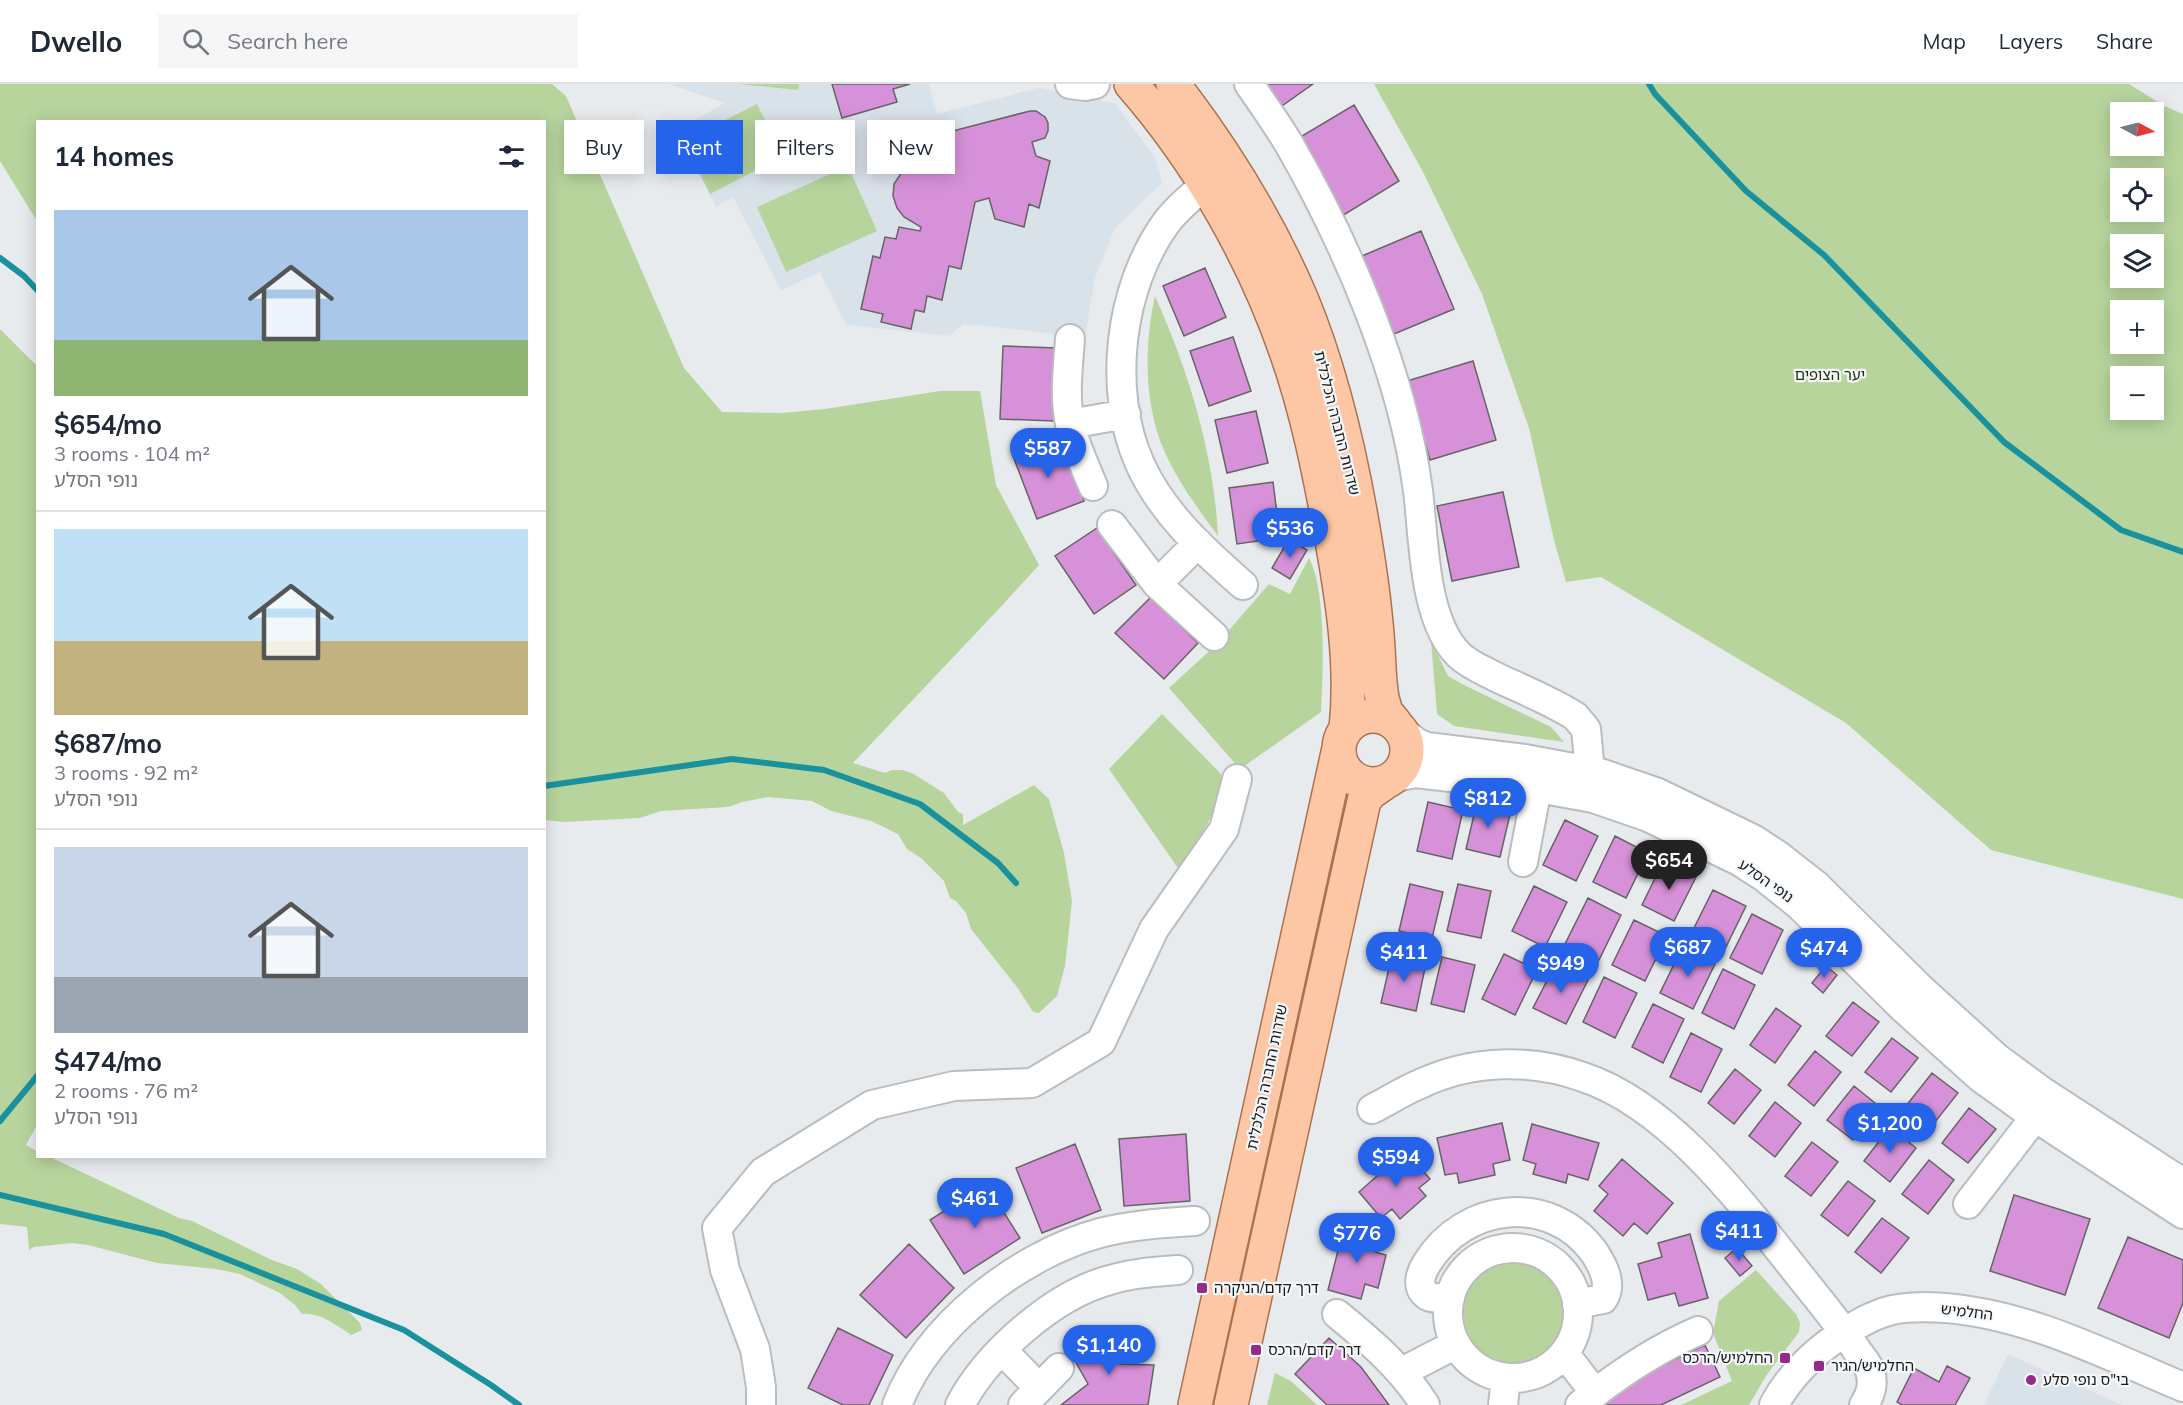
<!DOCTYPE html>
<html lang="en">
<head>
<meta charset="utf-8">
<style>
  :root { --surface:#fff; --page:#f6f6f7; --text:#1f2937; --muted:#747a83; --line:#e0e1e3; --accent:#2563eb }
  body { margin:0; font-family:Mulish,"Noto Sans Hebrew",sans-serif; background:var(--page); color:var(--text); height:100vh; display:flex; flex-direction:column; font-size:22px; white-space:nowrap }
  * { box-sizing:border-box; margin:0 }
  p { font-size:20px; color:var(--muted) }
  .icon { flex:none; width:33px; height:33px; fill:none; stroke:currentColor; stroke-width:2; stroke-linecap:round; stroke-linejoin:round }
  .map { position:relative; flex:1; overflow:hidden }
  .drawer { position:absolute; left:36px; top:36px; width:510px; height:1038px; display:flex; flex-direction:column; background:var(--surface); border-radius:0px; box-shadow:0 3px 15px #0003 }
  .drawer>* { flex:none }
  .top-card { position:absolute; left:564px; top:36px; width:570px; height:54px; display:flex; gap:12px }
  .needle { width:39px; rotate:97deg }
  .buttons { position:absolute; left:2110px; top:18px; display:grid; gap:12px }
  .buttons a { display:grid; place-items:center; width:54px; height:54px; border-radius:0px; background:var(--surface); box-shadow:0 3px 15px #0003; font-size:30px }
  .price { position:absolute; translate:-50% -51px; padding:0 14px; border-radius:21px; background:var(--accent); color:#fff; font-size:20px; line-height:39px; filter:drop-shadow(0 2px 3px #0008) }
  .price::after { content:''; position:absolute; left:50%; top:36px; width:18px; height:14px; margin-left:-9px; background:inherit; clip-path:polygon(0 0,100% 0,50% 100%) }
  .price.on { background:#222; color:#fff }
  ul { padding:0; list-style:none }
  li { display:grid; align-content:center; gap:12px; height:318px; padding:0 18px }
  li+li { border-top:2px solid var(--line) }
  li span { display:grid; place-items:center; height:186px; border-radius:0px; color:#555 }
  li>.icon { margin-inline-start:auto }
  span .icon { width:108px; height:108px; fill:#fffc; stroke-width:1 }
  li b { font-size:26px }
  h2 { display:flex; justify-content:space-between; align-items:center; height:72px; padding:0 18px; font-size:26px }
  .chip { padding:0 21px; border-radius:0px; background:var(--surface); box-shadow:0 3px 15px #0003; font-size:21px; line-height:54px }
  .chip.on { background:var(--accent); color:#fff }
  header { display:flex; align-items:center; gap:36px; box-sizing:border-box; height:84px; padding:0 30px; background:var(--surface); border-bottom:2px solid var(--line) }
  header strong { font-size:28px }
  nav { display:flex; gap:33px; margin-inline-start:auto; font-size:21px }
  .search { width:420px; height:54px; background:var(--page); display:flex; align-items:center; gap:15px; box-sizing:border-box; padding:0 21px; border-radius:0px; color:var(--muted); font-size:22px }
  .map>svg:first-child { display:block }
</style>
</head>
<body>
<header>
<strong>Dwello</strong>
<div class="search"><svg class="icon" aria-label="search" viewBox="0 0 24 24"><circle cx="10" cy="10" r="6"/><path d="M15 15l6 6"/></svg>Search here</div>
<nav><a>Map</a><a>Layers</a><a>Share</a></nav>
</header>
<div class="map">
<svg width="2183" height="1321" viewBox="0 0 2183 1321">
  <rect width="100%" height="100%" fill="#e8ebed"/>
  <path fill="#d9e1e9" d="M 669,0 L 929,0 L 937,30 L 1038,4 L 1115,19 L 1156,75 L 1162,99 L 1115,144 L 1095,194 L 1085,253 L 964,240 L 949,252 L 846,241 L 820,188 L 781,206 L 733,113 L 716,123 L 677,47 L 724,19 Z
    M 2008,1270 L 2122,1321 L 1984,1321 Z"/>
  <path fill="#b7d49d" fill-rule="evenodd" d="M 0,0 L 552,0 L 566,12 L 684,284 L 722,328 L 782,329 L 825,325 L 940,307 L 980,307 L 996,401 L 1039,481 L 996,528 L 853,679 L 885,689 L 892,686 L 902,686 L 912,689 L 944,709 L 958,728 L 963,730 L 963,741 L 1034,701 L 1049,715 L 1064,769 L 1072,817 L 1065,882 L 1057,912 L 1039,929 L 1033,928 L 1017,903 L 971,845 L 966,829 L 956,817 L 950,814 L 944,797 L 921,774 L 907,765 L 898,750 L 871,737 L 831,727 L 812,717 L 768,713 L 742,718 L 728,723 L 661,727 L 640,734 L 564,738 L 545,736 L 544,38 L 38,38 L 37,137 L 0,77 Z
    M 739,0 L 799,0 L 798,6 Z
    M 1374,0 L 2129,0 L 2164,22 L 2183,30 L 2183,815 L 1991,766 L 1846,639 L 1601,493 L 1566,498 L 1554,456 L 1529,344 L 1482,210 L 1423,88 ZM 2121,28 L 2154,28 L 2154,62 L 2121,62 ZM 2121,94 L 2154,94 L 2154,128 L 2121,128 ZM 2121,160 L 2154,160 L 2154,194 L 2121,194 ZM 2121,226 L 2154,226 L 2154,260 L 2121,260 ZM 2121,292 L 2154,292 L 2154,326 L 2121,326 Z
    M 757,20 L 783,72 L 710,110 L 684,57 Z
    M 848,82 L 877,147 L 786,188 L 757,123 Z
    M 1155,212 C 1189,288 1214,370 1218,452 C 1196,422 1172,390 1159,354 C 1144,309 1145,257 1155,212 Z
    M 0,245 L 38,283 L 38,1039 L 26,1061 L 37,1067 L 38,1072 L 50,1073 L 179,1134 L 192,1137 L 272,1176 L 297,1185 L 321,1200 L 360,1239 L 362,1246 L 351,1251 C 336,1241 320,1228 302,1230 L 295,1221 L 280,1209 L 240,1190 L 216,1185 L 157,1179 L 88,1161 L 72,1159 L 34,1163 L 29,1166 L 27,1143 L 0,1140 Z
    M 1309,474 C 1327,509 1323,588 1321,628 L 1240,685 L 1169,604 L 1217,560 L 1269,500 L 1290,510 Z
    M 1431,557 L 1448,592 L 1464,601 L 1551,643 L 1564,658 L 1454,642 L 1437,630 Z
    M 1162,630 L 1221,690 C 1221,726 1199,756 1178,784 L 1109,685 Z
    M1456 1229a57 57 0 1 1 114 0a57 57 0 1 1-114 0Z
    M 1756,1186 L 1796,1230 L 1800,1239 L 1799,1248 L 1766,1292 L 1749,1321 L 1681,1321 L 1732,1297 L 1713,1249 L 1719,1217 Z
    M 1275,1289 L 1291,1297 L 1317,1321 L 1267,1321 Z"/>
  <g fill="none" stroke-linecap="round" stroke-linejoin="round">
    <path stroke="#1a929e" stroke-width="6" d="M 1649,0 L 1655,10 L 1746,107 L 1824,171 L 2004,358 L 2121,446 L 2183,468
      M 0,174 L 24,192 L 38,207
      M 544,702 L 732,675 L 824,686 L 920,720 L 998,779 L 1016,799
      M 0,1037 L 38,991
      M 0,1111 L 164,1150 L 404,1246 L 491,1301 L 519,1321"/>
  </g>
  <path fill="#d691d8" stroke="#676467" stroke-width="1.5" d="M 832,0 L 910,0 L 893,5 L 897,18 L 842,34 Z
    M 1262,0 L 1313,0 L 1279,24 Z
    M 1354,21 L 1399,97 L 1342,132 L 1297,55 Z
    M 1030,27 L 1036,27 L 1045,33 L 1048,39 L 1048,47 L 1045,54 L 1032,58 L 1036,72 L 1050,77 L 1039,124 L 1029,120 L 1024,143 L 995,135 L 989,114 L 975,118 L 961,185 L 949,182 L 942,216 L 927,212 L 924,228 L 915,226 L 911,245 L 881,238 L 883,230 L 861,225 L 873,172 L 880,174 L 885,153 L 896,155 L 899,143 L 920,147 L 921,143 L 904,133 L 897,124 L 893,112 L 894,100 L 902,88 L 941,57 L 941,50 Z
    M 1421,147 L 1454,225 L 1394,250 L 1362,172 Z
    M 1205,184 L 1226,233 L 1184,252 L 1163,202 Z
    M 1233,253 L 1251,307 L 1209,322 L 1190,267 Z
    M 1003,262 L 1057,264 L 1054,337 L 1000,335 Z
    M 1473,277 L 1496,356 L 1430,376 L 1407,297 Z
    M 1256,327 L 1268,379 L 1227,389 L 1215,336 Z
    M 1059,354 L 1084,417 L 1037,435 L 1013,372 Z
    M 1273,398 L 1280,454 L 1237,460 L 1229,404 Z
    M 1503,408 L 1519,483 L 1452,497 L 1437,422 Z
    M 1097,444 L 1136,501 L 1094,530 L 1055,472 Z
    M 1289,455 L 1307,466 L 1290,495 L 1272,484 Z
    M 1151,513 L 1198,559 L 1164,595 L 1115,549 Z
    M 1428,718 L 1463,726 L 1452,775 L 1417,767 Z
    M 1477,718 L 1511,726 L 1500,773 L 1466,765 Z
    M 1565,736 L 1598,752 L 1576,797 L 1543,781 Z
    M 1615,752 L 1648,769 L 1626,814 L 1593,798 Z
    M 1664,776 L 1696,793 L 1674,837 L 1642,821 Z
    M 1410,800 L 1443,808 L 1432,854 L 1399,847 Z
    M 1458,800 L 1491,807 L 1481,854 L 1447,847 Z
    M 1534,802 L 1567,818 L 1545,863 L 1512,847 Z
    M 1713,806 L 1746,822 L 1724,867 L 1691,850 Z
    M 1588,814 L 1621,831 L 1599,876 L 1565,860 Z
    M 1752,830 L 1783,846 L 1762,890 L 1730,874 Z
    M 1634,836 L 1667,852 L 1645,897 L 1612,881 Z
    M 1682,864 L 1715,880 L 1693,925 L 1660,909 Z
    M 1504,870 L 1537,886 L 1515,931 L 1482,915 Z
    M 1392,871 L 1426,879 L 1416,927 L 1381,919 Z
    M 1442,873 L 1475,881 L 1464,928 L 1431,920 Z
    M 1556,879 L 1588,896 L 1566,940 L 1533,924 Z
    M 1826,882 L 1837,891 L 1823,909 L 1812,899 Z
    M 1723,885 L 1755,901 L 1734,945 L 1702,929 Z
    M 1604,893 L 1637,909 L 1615,954 L 1583,938 Z
    M 1853,918 L 1879,938 L 1852,972 L 1826,952 Z
    M 1653,920 L 1684,935 L 1663,979 L 1632,963 Z
    M 1776,924 L 1801,942 L 1775,979 L 1750,961 Z
    M 1691,949 L 1722,965 L 1701,1008 L 1670,993 Z
    M 1892,954 L 1918,974 L 1891,1008 L 1865,988 Z
    M 1815,967 L 1841,988 L 1814,1022 L 1788,1001 Z
    M 1735,985 L 1761,1006 L 1734,1040 L 1708,1019 Z
    M 1932,989 L 1958,1009 L 1931,1043 L 1906,1022 Z
    M 1854,1002 L 1880,1023 L 1853,1056 L 1827,1036 Z
    M 1775,1018 L 1801,1039 L 1775,1073 L 1749,1052 Z
    M 1969,1024 L 1996,1045 L 1968,1079 L 1942,1059 Z
    M 1502,1039 L 1510,1076 L 1493,1080 L 1495,1091 L 1459,1099 L 1457,1089 L 1445,1091 L 1437,1054 Z
    M 1532,1040 L 1599,1059 L 1588,1096 L 1568,1090 L 1566,1099 L 1533,1090 L 1536,1080 L 1523,1076 Z
    M 1890,1043 L 1916,1064 L 1890,1098 L 1864,1077 Z
    M 1186,1050 L 1190,1117 L 1124,1122 L 1119,1055 Z
    M 1812,1058 L 1838,1078 L 1811,1112 L 1785,1092 Z
    M 1075,1060 L 1101,1126 L 1042,1149 L 1016,1084 Z
    M 1405,1067 L 1430,1095 L 1419,1104 L 1426,1112 L 1400,1135 L 1392,1125 L 1381,1134 L 1359,1108 Z
    M 1622,1075 L 1673,1119 L 1647,1150 L 1634,1139 L 1623,1152 L 1594,1127 L 1608,1110 L 1599,1102 Z
    M 1929,1076 L 1954,1096 L 1928,1130 L 1902,1110 Z
    M 1848,1097 L 1875,1117 L 1848,1152 L 1821,1131 Z
    M 986,1100 L 1020,1154 L 964,1190 L 930,1136 Z
    M 2014,1111 L 2090,1135 L 2065,1211 L 1990,1187 Z
    M 1882,1134 L 1909,1154 L 1881,1189 L 1855,1168 Z
    M 1344,1143 L 1379,1152 L 1375,1168 L 1386,1171 L 1378,1204 L 1365,1200 L 1361,1215 L 1328,1206 Z
    M 1690,1150 L 1708,1214 L 1679,1222 L 1675,1209 L 1648,1216 L 1638,1180 L 1662,1173 L 1658,1159 Z
    M 2128,1153 L 2183,1176 L 2183,1219 L 2169,1254 L 2098,1224 Z
    M 909,1160 L 954,1204 L 906,1254 L 860,1211 Z
    M 1737,1164 L 1752,1182 L 1740,1192 L 1725,1174 Z
    M 838,1244 L 893,1271 L 869,1321 L 843,1321 L 808,1304 Z
    M 1107,1244 L 1120,1280 L 1154,1281 L 1148,1321 L 1061,1321 L 1088,1300 L 1069,1266 Z
    M 1329,1254 L 1361,1283 L 1389,1321 L 1327,1321 L 1295,1290 Z
    M 1705,1261 L 1720,1293 L 1661,1321 L 1601,1321 L 1636,1294 Z
    M 1947,1282 L 1970,1294 L 1955,1321 L 1902,1321 L 1897,1318 L 1914,1284 L 1939,1298 Z"/>
  <g fill="none" stroke-linecap="round" stroke-linejoin="round">
    <g stroke="#babdbf" stroke-width="32">
      <path id="minor" d="M 1070,0 L 1085,2 L 1095,0
        M 1249,0 C 1263,20 1277,40 1289,60 C 1347,161 1403,291 1418,407 C 1424,454 1423,536 1459,571 C 1469,581 1485,587 1498,594 C 1524,606 1551,617 1575,632 L 1586,645 L 1590,687
        M 1205,101 C 1191,113 1177,124 1166,139 C 1119,204 1107,307 1140,380 C 1162,429 1203,466 1243,501
        M 1070,255 C 1068,283 1064,313 1070,340 C 1075,362 1085,382 1093,402
        M 1070,340 L 1126,330
        M 1112,441 L 1157,500 L 1214,552
        M 1157,500 L 1198,459
        M 1402,647 L 1417,659 L 1427,663 L 1525,675 L 1600,689 L 1658,709 L 1753,755 L 1779,772 L 1816,801 L 1920,904 L 1997,974 L 2043,1008 L 2183,1099
        M 1396,693 L 1415,689 L 1522,701 L 1593,714 L 1648,733 L 1739,777 L 1764,793 L 1799,821 L 1902,923 L 1981,994 L 2035,1033 L 2183,1130
        M 1523,778 L 1537,704
        M 1372,1025 C 1388,1017 1403,1007 1420,1000 C 1471,976 1530,974 1583,993 C 1676,1024 1752,1133 1812,1207 C 1828,1227 1844,1247 1858,1268 C 1862,1274 1868,1280 1870,1287 C 1874,1300 1871,1310 1864,1321
        M 1968,1120 L 2035,1033
        M1448 1229a65 65 0 1 1 130 0a65 65 0 1 1-130 0Z
        M 1450,1214 C 1444,1214 1433,1215 1428,1212 C 1415,1204 1421,1188 1427,1179 C 1464,1119 1550,1108 1594,1168 C 1603,1182 1613,1200 1603,1215 L 1577,1220
        M 1337,1230 C 1370,1257 1402,1284 1425,1321
        M 1002,1266 L 1039,1304
        M 1564,1269 L 1595,1309
        M 1402,1288 L 1456,1260
        M 761,1321 L 761,1303 L 755,1265 L 725,1186 L 717,1144 L 763,1088 L 872,1021 L 954,1002 L 1032,999 L 1101,958 L 1154,845 L 1224,745 L 1237,695
        M 897,1321 C 928,1242 1018,1171 1100,1149 C 1130,1141 1163,1139 1195,1137
        M 960,1321 C 987,1270 1053,1211 1110,1196 C 1132,1189 1155,1188 1178,1186
        M 1023,1321 L 1059,1284
        M 1503,1321 L 1506,1294
        M 1580,1321 C 1617,1291 1654,1266 1698,1247
        M 1774,1321 C 1788,1294 1814,1268 1839,1252 C 1856,1241 1872,1231 1892,1226 C 1910,1222 1929,1223 1946,1224 C 2030,1231 2106,1271 2183,1303"/>
    </g>
    <g stroke="#ac714f" stroke-width="36">
      <path id="major" d="M 1131,0 C 1199,78 1253,172 1287,270 C 1307,327 1319,387 1330,446 C 1342,511 1353,580 1346,645
        M 1173,0 C 1224,66 1268,137 1301,214 C 1334,293 1354,385 1367,469 C 1372,501 1376,532 1378,564 C 1379,581 1379,597 1382,614 L 1386,628 L 1395,639
        M1339 666a34 34 0 1 1 68 0a34 34 0 1 1-68 0Z
        M 1195,1321 L 1339,664
        M 1231,1321 L 1364,717 L 1370,709 L 1383,700"/>
    </g>
    <use href="#minor" stroke="#fff" stroke-width="28"/>
    <use href="#major" stroke="#fdc7a6" stroke-width="33"/>
  </g>
  <g fill="#962a8b" stroke="#f5f8fb" stroke-width="2">
    <rect x="1196" y="1198" width="12" height="12" rx="3"/>
    <rect x="1250" y="1260" width="12" height="12" rx="3"/>
    <rect x="1779" y="1268" width="12" height="12" rx="3"/>
    <rect x="1813" y="1276" width="12" height="12" rx="3"/>
    <circle cx="2031" cy="1296" r="6"/>
  </g>
  <g text-anchor="middle" stroke-width="4.5" stroke-linejoin="round" paint-order="stroke">
    <g font-size="15" fill="#22340f" stroke="#f5f8fb">
      <text x="1830" y="296">יער הצופים</text>
    </g>
    <g font-size="15" fill="#18191a" stroke="#f5f8fb">
      <text transform="translate(1337 339) rotate(76)" y="5">שדרות החברה הכלכלית</text>
      <text transform="translate(1766 797) rotate(35)" y="5">נופי הסלע</text>
      <text transform="translate(1267 993) rotate(-78)" y="5">שדרות החברה הכלכלית</text>
      <text transform="translate(1967 1228) rotate(7)" y="5">החלמיש</text>
    </g>
    <g font-size="15" fill="#18191a" stroke="#f5f8fb" text-anchor="start">
      <text x="1214" y="1209">דרך קדם/הניקרה</text>
      <text x="1268" y="1271">דרך קדם/הרכס</text>
      <text x="1773" y="1279" text-anchor="end">החלמיש/הרכס</text>
      <text x="1831" y="1287">החלמיש/הגיר</text>
      <text x="2043" y="1301">בי"ס נופי סלע</text>
    </g>
  </g>
</svg>
<div class="buttons">
<a><svg class="needle" viewBox="-14 -14 28 28"><path d="M0-13l5 13h-10z" fill="#e53935"/><path d="M0 13l5-13h-10z" fill="#747a83"/></svg></a>
<a><svg class="icon" aria-label="locate" viewBox="0 0 24 24"><circle cx="12" cy="12" r="6"/><path d="M12 2v4M12 18v4M2 12h4M18 12h4"/></svg></a>
<a><svg class="icon" aria-label="layers" viewBox="0 0 24 24"><path d="M12 4l9 5-9 5-9-5zM3 14l9 5 9-5"/></svg></a>
<a>+</a>
<a>−</a>
</div>
<b class="price" style="left:1048px;top:395px">$587</b>
<b class="price" style="left:1290px;top:475px">$536</b>
<b class="price" style="left:1488px;top:745px">$812</b>
<b class="price on" style="left:1669px;top:807px">$654</b>
<b class="price" style="left:1688px;top:894px">$687</b>
<b class="price" style="left:1824px;top:895px">$474</b>
<b class="price" style="left:1404px;top:899px">$411</b>
<b class="price" style="left:1561px;top:910px">$949</b>
<b class="price" style="left:1890px;top:1070px">$1,200</b>
<b class="price" style="left:1396px;top:1104px">$594</b>
<b class="price" style="left:975px;top:1145px">$461</b>
<b class="price" style="left:1739px;top:1178px">$411</b>
<b class="price" style="left:1357px;top:1180px">$776</b>
<b class="price" style="left:1109px;top:1292px">$1,140</b>
<div class="top-card">
<a class="chip">Buy</a>
<a class="chip on">Rent</a>
<a class="chip">Filters</a>
<a class="chip">New</a>
</div>
<section class="drawer">
<h2>14 homes<svg class="icon" aria-label="filters" viewBox="0 0 24 24"><path d="M4 7h16M4 17h16"/><circle cx="9" cy="7" r="2"/><circle cx="15" cy="17" r="2"/></svg></h2>
<ul>
<li><span style="background:linear-gradient(#a9c7e8 70%,#8fb573 0)"><svg class="icon" aria-label="home" viewBox="0 0 24 24"><path d="M3 11l9-7 9 7M6 9v11h12V9"/></svg></span><div><b>$654/mo</b><p>3 rooms · 104 m²</p><p>נופי הסלע</p></div></li>
<li><span style="background:linear-gradient(#bfe0f5 60%,#c2b280 0)"><svg class="icon" aria-label="home" viewBox="0 0 24 24"><path d="M3 11l9-7 9 7M6 9v11h12V9"/></svg></span><div><b>$687/mo</b><p>3 rooms · 92 m²</p><p>נופי הסלע</p></div></li>
<li><span style="background:linear-gradient(#c9d6e8 70%,#9aa5b1 0)"><svg class="icon" aria-label="home" viewBox="0 0 24 24"><path d="M3 11l9-7 9 7M6 9v11h12V9"/></svg></span><div><b>$474/mo</b><p>2 rooms · 76 m²</p><p>נופי הסלע</p></div></li>
</ul>
</section>
</div>
</body>
</html>
